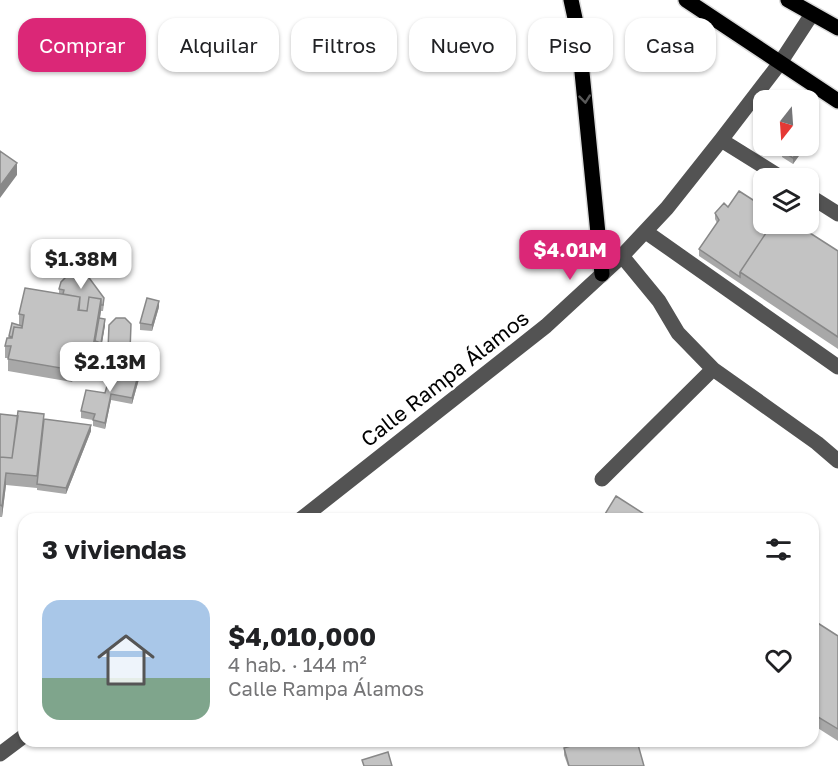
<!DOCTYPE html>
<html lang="es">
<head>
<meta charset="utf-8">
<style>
  :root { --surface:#fff; --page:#f2f2f2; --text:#202124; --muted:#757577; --line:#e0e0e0; --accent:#db2777 }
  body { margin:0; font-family:"Golos Text",sans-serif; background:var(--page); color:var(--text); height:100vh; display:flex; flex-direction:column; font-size:22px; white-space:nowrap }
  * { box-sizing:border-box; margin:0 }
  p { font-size:20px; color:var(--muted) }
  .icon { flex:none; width:33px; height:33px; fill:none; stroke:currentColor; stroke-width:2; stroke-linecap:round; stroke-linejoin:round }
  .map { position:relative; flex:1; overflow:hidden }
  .drawer { position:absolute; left:18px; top:513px; width:801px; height:234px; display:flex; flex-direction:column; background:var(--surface); border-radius:18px; box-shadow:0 2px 4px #0004 }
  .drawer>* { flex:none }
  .guide { position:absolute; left:18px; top:18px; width:802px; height:54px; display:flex; gap:12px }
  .needle { width:39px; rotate:197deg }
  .tools { position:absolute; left:753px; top:90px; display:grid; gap:12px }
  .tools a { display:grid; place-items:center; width:66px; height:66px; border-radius:12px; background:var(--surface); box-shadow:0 2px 4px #0004; font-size:30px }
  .price { position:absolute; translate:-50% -51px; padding:0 14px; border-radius:12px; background:#fff; color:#222; font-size:20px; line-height:39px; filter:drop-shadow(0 2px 3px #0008) }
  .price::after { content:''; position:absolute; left:50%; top:36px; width:18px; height:14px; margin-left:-9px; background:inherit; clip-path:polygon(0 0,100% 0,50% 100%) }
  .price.current { background:var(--accent); color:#fff }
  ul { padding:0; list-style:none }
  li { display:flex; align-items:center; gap:18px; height:150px; padding:0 24px }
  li+li { border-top:2px solid var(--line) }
  li span { display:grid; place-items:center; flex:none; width:168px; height:120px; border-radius:18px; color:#555 }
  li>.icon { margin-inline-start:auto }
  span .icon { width:72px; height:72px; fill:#fffc; stroke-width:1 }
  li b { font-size:26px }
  h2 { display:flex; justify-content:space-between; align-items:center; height:72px; padding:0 24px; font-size:26px }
  .tag { padding:0 21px; border-radius:18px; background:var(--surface); box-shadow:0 2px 4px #0004; font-size:21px; line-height:54px }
  .tag.current { background:var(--accent); color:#fff }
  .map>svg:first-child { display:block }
</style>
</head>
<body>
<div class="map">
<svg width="838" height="766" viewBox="0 0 838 766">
  <rect width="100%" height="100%" fill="#fff"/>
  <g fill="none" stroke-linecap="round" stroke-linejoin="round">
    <g stroke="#dbdbdb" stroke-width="18">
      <path id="major" d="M 571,0 L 578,32 L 602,274
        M 686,0 L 838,101
        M 788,0 L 838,28"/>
    </g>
    <path stroke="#535353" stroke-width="15" d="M 721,140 L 782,178
      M 808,195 L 838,214
      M 646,232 L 838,367
      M 622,256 L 659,301 L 678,333 L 713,369 L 817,443 L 838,461
      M 602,479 L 713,369
      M 301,519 L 546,326 L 622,256 L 667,208 L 721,140 L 780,63 L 812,14
      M 0,754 L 24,736"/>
    <use href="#major" stroke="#000" stroke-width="15"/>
  </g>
  <path fill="#a8a8a8" d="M 782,151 L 801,153 L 793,164 L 782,157 Z
    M 715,213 L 764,224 L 838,251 L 838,349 L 699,256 L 699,249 L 717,223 L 715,219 Z
    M 128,257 L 124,275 L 92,267 L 92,261 Z
    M 76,279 L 104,304 L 103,311 L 101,311 L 100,318 L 105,325 L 101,349 L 95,347 L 93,359 L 78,356 L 72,382 L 8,371 L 8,358 L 5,358 L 5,346 L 9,336 L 19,325 L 19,314 L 59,294 L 59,289 Z
    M 159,307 L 152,331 L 140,330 L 140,323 Z
    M 108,349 L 130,357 L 125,362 L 117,363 L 111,360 L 108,355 Z
    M 139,379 L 132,404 L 111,400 L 105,429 L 93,426 L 93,420 L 81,418 L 81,411 L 105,393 Z
    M 0,414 L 44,419 L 91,431 L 66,494 L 37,490 L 37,488 L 6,485 L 2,517 L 0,517 Z
    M 813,620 L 838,636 L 838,741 L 813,725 Z
    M 583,741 L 626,741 L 627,744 L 644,766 L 568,766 L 564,755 L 564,748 L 583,743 Z"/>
  <path fill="#888" d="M 801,147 L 801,153 L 793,164 L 793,158 Z
    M 17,163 L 17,175 L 0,198 L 0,186 Z
    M 128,250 L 128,257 L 124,275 L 124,269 Z
    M 101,299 L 101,311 L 96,341 L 95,341 L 93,359 L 93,347 Z
    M 159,301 L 159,307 L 152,331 L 152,325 Z
    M 105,319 L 105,325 L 101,349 L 101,343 Z
    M 131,330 L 130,357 L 125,362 L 117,363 L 117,357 Z
    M 78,344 L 78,356 L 72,382 L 72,370 Z
    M 139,372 L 139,379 L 132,404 L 132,398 Z
    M 111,394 L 111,400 L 105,429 L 105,423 Z
    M 91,425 L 91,431 L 66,494 L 66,488 Z
    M 6,473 L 6,485 L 2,517 L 2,506 Z"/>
  <path fill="#c3c3c3" stroke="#888" stroke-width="1.5" d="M 786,146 L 798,146 L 801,147 L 793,158 L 782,151 Z
    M 0,151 L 17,163 L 0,186 Z
    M 739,191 L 764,207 L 764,224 L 772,224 L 740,272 L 740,277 L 699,249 L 719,220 L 715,213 L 724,203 L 728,207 Z
    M 772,224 L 796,224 L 838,251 L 838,337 L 740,272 Z
    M 99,244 L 128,250 L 124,269 L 92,261 Z
    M 70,273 L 76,274 L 75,279 L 79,280 L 80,274 L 87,275 L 104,298 L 103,305 L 101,305 L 101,299 L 89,297 L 87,311 L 79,310 L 80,297 L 63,294 L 64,290 L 59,289 L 61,282 Z
    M 25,288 L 80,297 L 78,310 L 87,311 L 89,297 L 101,299 L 93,347 L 78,344 L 72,370 L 8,359 L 11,346 L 5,346 L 7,338 L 12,338 L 14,327 L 22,328 L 24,315 L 19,314 Z
    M 147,298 L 159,301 L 152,325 L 140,323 Z
    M 99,318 L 105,319 L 101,343 L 95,341 Z
    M 116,318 L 125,318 L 131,324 L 130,351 L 125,355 L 117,357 L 111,354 L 108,349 L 109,325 Z
    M 12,323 L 22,326 L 22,328 L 14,327 L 12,337 L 9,336 Z
    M 112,368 L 139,372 L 132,398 L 111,394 L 105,423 L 93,420 L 95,414 L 81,411 L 86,390 L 105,393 Z
    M 18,411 L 44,414 L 37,476 L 6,473 L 2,506 L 0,505 L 0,457 L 12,458 Z
    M 0,414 L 18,416 L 12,458 L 0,457 Z
    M 44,419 L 91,425 L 66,488 L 37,484 Z
    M 616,496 L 652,519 L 602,519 Z
    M 813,620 L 838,636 L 838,729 L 813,714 Z
    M 584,741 L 626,741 L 627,744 L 637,741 L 644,766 L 569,766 L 564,748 L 585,742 Z
    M 388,752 L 392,766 L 364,766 L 362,760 Z"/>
  <defs><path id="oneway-chevron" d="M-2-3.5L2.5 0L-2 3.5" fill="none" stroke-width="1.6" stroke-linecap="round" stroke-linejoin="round" transform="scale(1.5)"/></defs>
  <use stroke="#595959" href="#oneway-chevron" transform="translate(585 99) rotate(84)"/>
  <g text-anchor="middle" stroke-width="5" stroke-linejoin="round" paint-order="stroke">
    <g font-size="21" fill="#000" stroke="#fff">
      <text transform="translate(445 379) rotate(-38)" y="7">Calle Rampa Álamos</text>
    </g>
  </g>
</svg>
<div class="tools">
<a><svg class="needle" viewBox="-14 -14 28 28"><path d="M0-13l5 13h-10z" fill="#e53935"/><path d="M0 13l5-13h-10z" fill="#757577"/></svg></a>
<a><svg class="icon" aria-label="layers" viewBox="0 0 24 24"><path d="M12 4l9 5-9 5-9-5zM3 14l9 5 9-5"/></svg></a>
</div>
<b class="price current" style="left:570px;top:281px">$4.01M</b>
<b class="price" style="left:81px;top:290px">$1.38M</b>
<b class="price" style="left:110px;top:393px">$2.13M</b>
<div class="guide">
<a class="tag current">Comprar</a>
<a class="tag">Alquilar</a>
<a class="tag">Filtros</a>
<a class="tag">Nuevo</a>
<a class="tag">Piso</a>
<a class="tag">Casa</a>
</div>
<section class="drawer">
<h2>3 viviendas<svg class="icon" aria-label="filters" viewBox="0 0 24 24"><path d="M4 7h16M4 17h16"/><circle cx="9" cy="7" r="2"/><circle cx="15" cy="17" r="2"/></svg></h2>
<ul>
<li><span style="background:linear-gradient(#a9c7e8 65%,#7fa58c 0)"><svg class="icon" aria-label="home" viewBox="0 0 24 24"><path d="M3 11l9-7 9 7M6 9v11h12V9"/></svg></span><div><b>$4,010,000</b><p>4 hab. · 144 m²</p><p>Calle Rampa Álamos</p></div><svg class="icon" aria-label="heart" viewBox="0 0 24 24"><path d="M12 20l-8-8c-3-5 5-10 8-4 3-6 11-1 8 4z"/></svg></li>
</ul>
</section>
</div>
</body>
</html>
